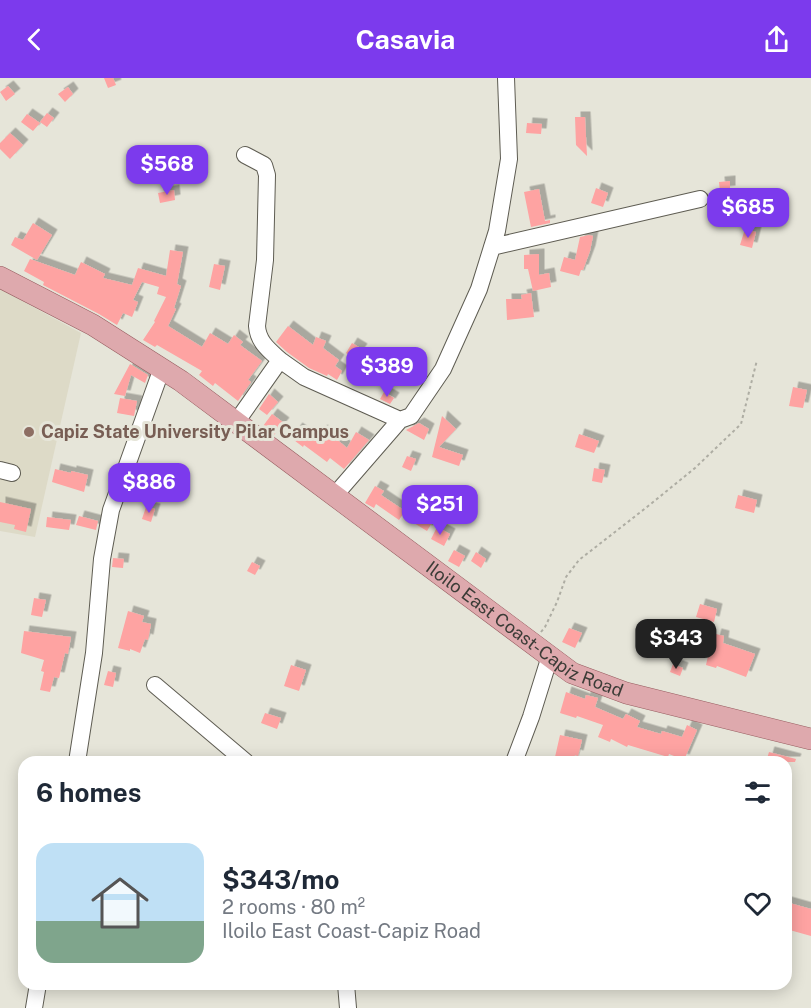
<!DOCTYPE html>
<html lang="en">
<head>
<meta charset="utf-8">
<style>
  :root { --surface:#fff; --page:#f6f6f7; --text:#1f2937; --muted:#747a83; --line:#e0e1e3; --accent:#7c3aed }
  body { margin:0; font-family:"Public Sans",sans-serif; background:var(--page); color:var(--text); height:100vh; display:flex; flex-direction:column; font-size:22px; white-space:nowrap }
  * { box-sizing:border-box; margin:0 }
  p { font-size:20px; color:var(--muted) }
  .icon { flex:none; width:33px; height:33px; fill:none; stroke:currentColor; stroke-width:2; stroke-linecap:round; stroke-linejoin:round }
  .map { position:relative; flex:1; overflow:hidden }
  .sheet { position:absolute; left:18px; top:678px; width:774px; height:234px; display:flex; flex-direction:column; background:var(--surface); border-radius:18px; box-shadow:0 3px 15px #0003 }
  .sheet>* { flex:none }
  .price { position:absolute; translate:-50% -51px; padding:0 14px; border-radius:12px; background:var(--accent); color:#fff; font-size:20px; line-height:39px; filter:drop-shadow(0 2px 3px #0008) }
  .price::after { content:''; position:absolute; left:50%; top:36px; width:18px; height:14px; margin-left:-9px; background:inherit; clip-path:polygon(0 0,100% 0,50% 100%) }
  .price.selected { background:#222; color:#fff }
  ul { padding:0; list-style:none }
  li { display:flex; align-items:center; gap:18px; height:150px; padding:0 18px }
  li+li { border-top:2px solid var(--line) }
  li span { display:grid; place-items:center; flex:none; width:168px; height:120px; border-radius:18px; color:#555 }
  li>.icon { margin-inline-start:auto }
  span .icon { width:72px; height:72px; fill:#fffc; stroke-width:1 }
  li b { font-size:26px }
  h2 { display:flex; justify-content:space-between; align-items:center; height:72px; padding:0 18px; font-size:26px }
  header { display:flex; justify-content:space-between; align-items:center; height:78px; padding:0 18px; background:var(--accent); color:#fff; font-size:27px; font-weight:700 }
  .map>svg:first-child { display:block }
</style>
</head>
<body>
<header><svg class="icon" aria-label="back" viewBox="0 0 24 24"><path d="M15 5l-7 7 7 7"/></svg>Casavia<svg class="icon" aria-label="share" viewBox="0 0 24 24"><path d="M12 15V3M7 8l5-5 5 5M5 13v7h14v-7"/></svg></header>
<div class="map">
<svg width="811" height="930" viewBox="0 0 811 930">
  <defs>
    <filter id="shadow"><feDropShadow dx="5.5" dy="-5.5" stdDeviation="0" flood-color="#0004"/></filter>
  </defs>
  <rect width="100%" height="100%" fill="#e6e5d9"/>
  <path fill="#dddac7" d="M 0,211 L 81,255 L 35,459 L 0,453 Z"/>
  <path fill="#fea3a2" filter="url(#shadow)" d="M 104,0 L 113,0 L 116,7 L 108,10 Z
    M 8,8 L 15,16 L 6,23 L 0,14 Z
    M 68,9 L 73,16 L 65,24 L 58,16 Z
    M 47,35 L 54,40 L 47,49 L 40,44 Z
    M 27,36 L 40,45 L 33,53 L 21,44 Z
    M 575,39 L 585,39 L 587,78 L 576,67 Z
    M 527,45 L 542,46 L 541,56 L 526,55 Z
    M 10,55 L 23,67 L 10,81 L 0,71 L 0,65 Z
    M 730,103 L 730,113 L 720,114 L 719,104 Z
    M 596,110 L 608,115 L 603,129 L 591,125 Z
    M 539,111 L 545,143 L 550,142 L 550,145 L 531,149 L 524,114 Z
    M 174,112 L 175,122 L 160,125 L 158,115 Z
    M 33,145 L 52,157 L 37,182 L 11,167 L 15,159 L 23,162 Z
    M 745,151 L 756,154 L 752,170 L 740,167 Z
    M 589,157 L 593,158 L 590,173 L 583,192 L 581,192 L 579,198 L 560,193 L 564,179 L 575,182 L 580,159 Z
    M 170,172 L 183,174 L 177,206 L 181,208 L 174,230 L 176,231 L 168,248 L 202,269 L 210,255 L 228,266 L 234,257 L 243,264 L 240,267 L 262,283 L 248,302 L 251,304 L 238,323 L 215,305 L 213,308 L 199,297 L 202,293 L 157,267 L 155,269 L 143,262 L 155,244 L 154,243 L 166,219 L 157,216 L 159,209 L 142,204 L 133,222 L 138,224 L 132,239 L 123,235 L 117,247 L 99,236 L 43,207 L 44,204 L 24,193 L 30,181 L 75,197 L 81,184 L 105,196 L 103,200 L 132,207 L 138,190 L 166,198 Z
    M 539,176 L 539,197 L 549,195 L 551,209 L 533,213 L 528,191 L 524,191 L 524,177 Z
    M 214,186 L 225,188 L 220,212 L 209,209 Z
    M 531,215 L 534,239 L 507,242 L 506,221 L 522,221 L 521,217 Z
    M 288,248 L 313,267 L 316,259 L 326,263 L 323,270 L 339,282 L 335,288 L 342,293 L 337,302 L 328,296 L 327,298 L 309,290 L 287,274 L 276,264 Z
    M 352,265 L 362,271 L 355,281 L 346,275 Z
    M 130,286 L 148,297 L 145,305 L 131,297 L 125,318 L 114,316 Z
    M 793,309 L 807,312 L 803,330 L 789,328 Z
    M 384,314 L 394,320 L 390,326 L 380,321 Z
    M 269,316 L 278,324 L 267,337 L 259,331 Z
    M 120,320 L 137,323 L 134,338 L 117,335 Z
    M 272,336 L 284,345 L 274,357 L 263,348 Z
    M 442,338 L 456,351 L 439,369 L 463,377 L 459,388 L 432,379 Z
    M 419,345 L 429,351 L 424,362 L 406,352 Z
    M 297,350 L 314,362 L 322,352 L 333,361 L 334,359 L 347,370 L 356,354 L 369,362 L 344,391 L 330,380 L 327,384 L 304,367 L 303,369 L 290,359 Z
    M 579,356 L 599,363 L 594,375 L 575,369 Z
    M 407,378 L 416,381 L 411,393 L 402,389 Z
    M 594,390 L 605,392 L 602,405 L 592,403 Z
    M 55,391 L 71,395 L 71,393 L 88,397 L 84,414 L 52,404 Z
    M 375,408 L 384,413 L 381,417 L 405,433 L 399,442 L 376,426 L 374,430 L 365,425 Z
    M 419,415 L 442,428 L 427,453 L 404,439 Z
    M 738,417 L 757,422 L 754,435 L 735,430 Z
    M 0,424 L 31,431 L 26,454 L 14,451 L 15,447 L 0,444 Z
    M 146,429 L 155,431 L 151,444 L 142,441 Z
    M 79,438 L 98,443 L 96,452 L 76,447 Z
    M 47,439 L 71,442 L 69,452 L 46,449 Z
    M 437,449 L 450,456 L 444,468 L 431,461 Z
    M 454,472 L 465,478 L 459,489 L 448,483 Z
    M 476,474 L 486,481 L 481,490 L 471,483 Z
    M 113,480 L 124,481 L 123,490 L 112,489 Z
    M 252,484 L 260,488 L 255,497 L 247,493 Z
    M 34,520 L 46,522 L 42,539 L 31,537 Z
    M 700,526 L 717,531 L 714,544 L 696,539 Z
    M 128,533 L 144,538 L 142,544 L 151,546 L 148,562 L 145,561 L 140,575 L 130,571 L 130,573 L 118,570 Z
    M 569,550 L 582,555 L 575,570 L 562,564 Z
    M 651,550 L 664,555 L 662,560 L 675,565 L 669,580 L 656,575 L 657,570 L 645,565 Z
    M 24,553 L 71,559 L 68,576 L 65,575 L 59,600 L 54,599 L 50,614 L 40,612 L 44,594 L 41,593 L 44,582 L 21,575 Z
    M 716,556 L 724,558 L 723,565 L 755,576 L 746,599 L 717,588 L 716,590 L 706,587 L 708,578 L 710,578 Z
    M 673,586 L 683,590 L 680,598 L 670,594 Z
    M 291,587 L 306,592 L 299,613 L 284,608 Z
    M 108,593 L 116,595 L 113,609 L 104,607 Z
    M 566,614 L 585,621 L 586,617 L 598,620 L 595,629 L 623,641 L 626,636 L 640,643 L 637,649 L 661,656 L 662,653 L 682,659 L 687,647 L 697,652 L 684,682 L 669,676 L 668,679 L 628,667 L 627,669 L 611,661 L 610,664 L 598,659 L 603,647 L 577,638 L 576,640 L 560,635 Z
    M 265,635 L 281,640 L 277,651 L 261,645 Z
    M 560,657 L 582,662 L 578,678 L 575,677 L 573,684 L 555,679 Z
    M 769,674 L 796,681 L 795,684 L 766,684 Z
    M 786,824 L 811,831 L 811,858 L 786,851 Z"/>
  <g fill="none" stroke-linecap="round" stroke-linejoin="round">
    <g stroke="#5e5c52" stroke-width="18">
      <path id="minor" d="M 245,77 L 264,87 L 267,97 L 265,182 L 257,248 C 258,264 269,272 280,282
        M 492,169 L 700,121
        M 237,343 L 280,282 L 304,299 L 400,342 L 411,338 L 443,291 L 479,211 L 497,153 L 509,81 L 506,0
        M 0,392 L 12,395
        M 335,417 L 400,342
        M 155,607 L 246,684
        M 77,684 L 94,575 L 102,481 L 111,432 L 162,290
        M 514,684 L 531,639 L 550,578
        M 346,906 L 348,930
        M 34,930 L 38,906"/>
    </g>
    <g stroke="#975d60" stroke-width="22">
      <g id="major">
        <path id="s1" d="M 0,199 L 93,247 L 181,303 L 572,595 L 626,615 L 811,661"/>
      </g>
    </g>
    <path stroke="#aeada3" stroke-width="2" stroke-dasharray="3 3" stroke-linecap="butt" d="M 541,554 L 545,549 L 557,524 L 566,499 L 579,482 L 647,429 L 695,390 L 741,346 L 757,282"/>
    <use href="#minor" stroke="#fff" stroke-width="16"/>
    <use href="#major" stroke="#dea9ad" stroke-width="21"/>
  </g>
  <circle fill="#8d6e63" stroke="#e6e5d9" stroke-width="2" cx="29" cy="354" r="6"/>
  <g text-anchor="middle" stroke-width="6" stroke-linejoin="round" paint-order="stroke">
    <g font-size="18" font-weight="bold" fill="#785e54" stroke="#e6e5d9" text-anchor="start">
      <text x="41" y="360">Capiz State University Pilar Campus</text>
    </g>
    <g font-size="18" fill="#3c3c37" stroke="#e6e5d9">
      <text dy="6" stroke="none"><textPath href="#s1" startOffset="634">Iloilo East Coast-Capiz Road</textPath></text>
    </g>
  </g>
</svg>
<b class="price" style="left:167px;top:118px">$568</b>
<b class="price" style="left:748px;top:161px">$685</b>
<b class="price" style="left:387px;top:320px">$389</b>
<b class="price" style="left:149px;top:436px">$886</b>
<b class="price" style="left:440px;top:458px">$251</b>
<b class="price selected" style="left:676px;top:592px">$343</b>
<section class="sheet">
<h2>6 homes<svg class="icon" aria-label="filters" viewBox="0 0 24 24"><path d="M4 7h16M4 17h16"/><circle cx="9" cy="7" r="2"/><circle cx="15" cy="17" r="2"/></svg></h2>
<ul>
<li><span style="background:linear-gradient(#bfe0f5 65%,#7fa58c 0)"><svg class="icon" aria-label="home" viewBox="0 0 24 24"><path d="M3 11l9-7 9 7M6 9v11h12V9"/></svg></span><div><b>$343/mo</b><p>2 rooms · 80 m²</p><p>Iloilo East Coast-Capiz Road</p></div><svg class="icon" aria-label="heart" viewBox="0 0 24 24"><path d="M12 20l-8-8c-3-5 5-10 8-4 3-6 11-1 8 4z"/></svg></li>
</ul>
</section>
</div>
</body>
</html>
